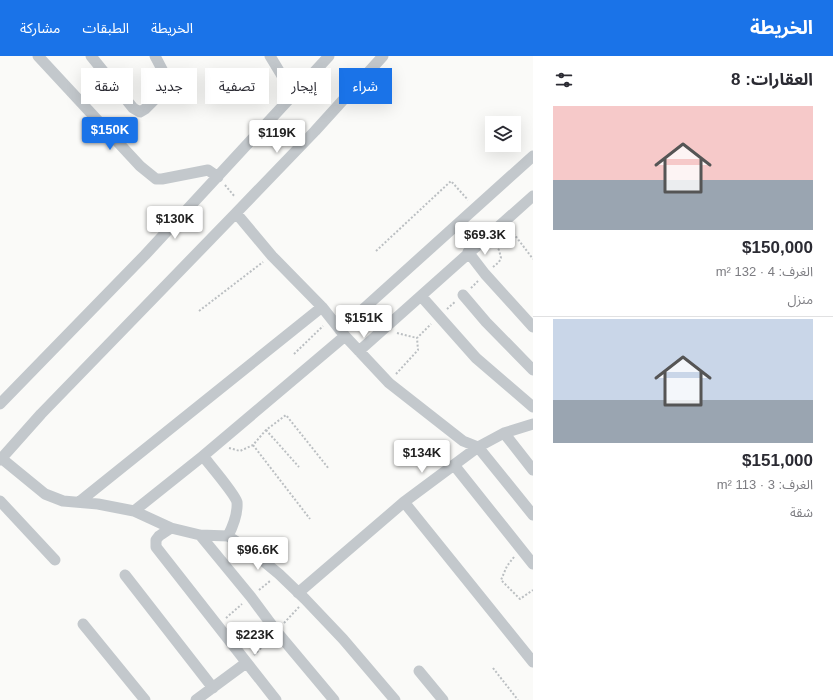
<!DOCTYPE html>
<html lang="ar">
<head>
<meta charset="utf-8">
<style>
  :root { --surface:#fff; --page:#f2f2f3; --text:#2b2b33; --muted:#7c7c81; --line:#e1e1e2; --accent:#1a73e8 }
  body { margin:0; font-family:Arial,"Noto Sans Arabic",sans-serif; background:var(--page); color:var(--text); direction:rtl; height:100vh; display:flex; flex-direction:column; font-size:15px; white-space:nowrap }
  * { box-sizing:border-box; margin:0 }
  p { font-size:13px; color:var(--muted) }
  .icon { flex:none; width:22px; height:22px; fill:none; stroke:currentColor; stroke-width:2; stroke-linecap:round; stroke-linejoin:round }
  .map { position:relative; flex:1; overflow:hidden; direction:ltr }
  .panel { display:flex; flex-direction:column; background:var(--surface); width:300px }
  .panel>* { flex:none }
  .top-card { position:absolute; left:12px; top:12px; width:380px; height:36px; direction:rtl; display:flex; gap:8px }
  .buttons { position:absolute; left:485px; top:60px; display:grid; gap:8px }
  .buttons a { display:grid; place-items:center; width:36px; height:36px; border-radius:0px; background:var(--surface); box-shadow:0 4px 16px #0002; font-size:20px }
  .price { position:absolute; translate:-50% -34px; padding:0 9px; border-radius:4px; background:#fff; color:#222; font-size:13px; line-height:26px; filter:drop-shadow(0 1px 2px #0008) }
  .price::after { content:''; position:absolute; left:50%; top:24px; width:12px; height:9px; margin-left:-6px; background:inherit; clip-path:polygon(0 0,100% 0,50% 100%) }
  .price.current { background:var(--accent); color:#fff }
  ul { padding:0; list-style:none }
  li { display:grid; align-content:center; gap:8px; height:212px; padding:0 20px }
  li+li { border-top:1px solid var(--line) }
  li span { display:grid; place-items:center; height:124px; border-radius:0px; color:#555 }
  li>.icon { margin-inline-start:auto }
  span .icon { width:72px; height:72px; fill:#fffc; stroke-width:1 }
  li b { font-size:17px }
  h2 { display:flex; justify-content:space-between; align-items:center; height:48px; padding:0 20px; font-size:17px }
  .chip { padding:0 14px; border-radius:0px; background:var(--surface); box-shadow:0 4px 16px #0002; font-size:14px; line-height:36px }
  .chip.current { background:var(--accent); color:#fff }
  header { display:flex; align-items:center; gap:24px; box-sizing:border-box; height:56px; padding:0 20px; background:var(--accent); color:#fff }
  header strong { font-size:19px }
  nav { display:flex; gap:22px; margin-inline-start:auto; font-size:14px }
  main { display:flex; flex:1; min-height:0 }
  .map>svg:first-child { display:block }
</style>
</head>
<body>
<header>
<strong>الخريطة</strong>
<nav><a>الخريطة</a><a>الطبقات</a><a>مشاركة</a></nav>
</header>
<main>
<section class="panel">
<h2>العقارات: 8<svg class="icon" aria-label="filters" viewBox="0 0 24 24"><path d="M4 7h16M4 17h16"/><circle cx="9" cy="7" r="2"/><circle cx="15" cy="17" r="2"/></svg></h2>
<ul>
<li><span style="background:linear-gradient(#f6c9c9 60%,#9aa5b1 0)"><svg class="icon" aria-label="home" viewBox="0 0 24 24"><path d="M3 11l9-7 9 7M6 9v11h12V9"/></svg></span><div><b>$150,000</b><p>الغرف: 4 · 132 m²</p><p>منزل</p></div></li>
<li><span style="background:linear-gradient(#c9d6e8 65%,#9aa5b1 0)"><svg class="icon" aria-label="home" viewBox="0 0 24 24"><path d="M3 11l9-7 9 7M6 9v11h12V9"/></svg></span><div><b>$151,000</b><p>الغرف: 3 · 113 m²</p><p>شقة</p></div></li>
</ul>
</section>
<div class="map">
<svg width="533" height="644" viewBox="0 0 533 644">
  <rect width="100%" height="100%" fill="#fafaf8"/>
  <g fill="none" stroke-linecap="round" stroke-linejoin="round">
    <path stroke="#bbbfc2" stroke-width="2" stroke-dasharray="2 2" stroke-linecap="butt" d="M 225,129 L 235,141
      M 511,174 L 533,203
      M 376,195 L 451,125 L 468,144
      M 493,211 L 499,206 L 501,202 L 499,194 L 495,189
      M 471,232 L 478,225
      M 447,253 L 456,245
      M 199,255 L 263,206
      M 397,277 L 417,282
      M 294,298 L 323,270
      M 396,318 L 418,294 L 417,282 L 431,268
      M 266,374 L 299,411
      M 253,389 L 310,463
      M 229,392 L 240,395 L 253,389 L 266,374 L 286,359 L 329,413
      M 514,501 L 507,510 L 501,524 L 520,543 L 533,534
      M 259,534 L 270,525
      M 226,562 L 242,548
      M 284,567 L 299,551
      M 254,599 L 269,584
      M 493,612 L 518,644"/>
    <path stroke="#c3c8cc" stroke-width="11" d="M 38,0 L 140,110 L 156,123 L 162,123 L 208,114 L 218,121
      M 91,0 L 133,52 L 140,56 L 145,53 L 164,34 L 167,30 L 165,19 L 155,0
      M 270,0 L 293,38
      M 383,0 L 315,75 L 236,157 L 272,200 L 322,251 L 345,280 L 389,327 L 463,385 L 478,391 L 533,459
      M 468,196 L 485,218 L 533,271
      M 463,239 L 486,266 L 533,314
      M 421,240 L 476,302 L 533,351
      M 340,274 L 533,100
      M 359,295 L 533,140
      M 0,348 L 145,199 L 329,0
      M 504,377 L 533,414
      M 203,400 C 210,409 235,438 237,446 C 238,458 233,470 228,480
      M 1,402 L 45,438 L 63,445 L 98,448 L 134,455 L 171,472 L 200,479 L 228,480 L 251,495 L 279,518 L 305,543 L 343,583 L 395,644
      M 0,404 L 41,358 L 236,157
      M 454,409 L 533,508
      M 0,445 L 55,504
      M 79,446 L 322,251
      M 404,446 L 533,606
      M 134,455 L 203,400 L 345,280
      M 171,472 L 159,480 L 156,484 L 156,491 L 276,644
      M 200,479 L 251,541 L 277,576 L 334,644
      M 125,519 L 213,632
      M 298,537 L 404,446 L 478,391 L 504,377 L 533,368
      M 83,568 L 145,644
      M 419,615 L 443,644
      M 196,644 L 246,607"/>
  </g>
</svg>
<div class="buttons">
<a><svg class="icon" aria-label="layers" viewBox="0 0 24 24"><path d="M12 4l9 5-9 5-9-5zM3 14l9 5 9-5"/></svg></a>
</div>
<b class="price current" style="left:110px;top:95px">$150K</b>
<b class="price" style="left:277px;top:98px">$119K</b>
<b class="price" style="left:175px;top:184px">$130K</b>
<b class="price" style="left:485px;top:200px">$69.3K</b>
<b class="price" style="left:364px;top:283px">$151K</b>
<b class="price" style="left:422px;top:418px">$134K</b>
<b class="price" style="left:258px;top:515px">$96.6K</b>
<b class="price" style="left:255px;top:600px">$223K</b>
<div class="top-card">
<a class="chip current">شراء</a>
<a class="chip">إيجار</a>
<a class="chip">تصفية</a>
<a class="chip">جديد</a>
<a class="chip">شقة</a>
</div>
</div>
</main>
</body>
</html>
